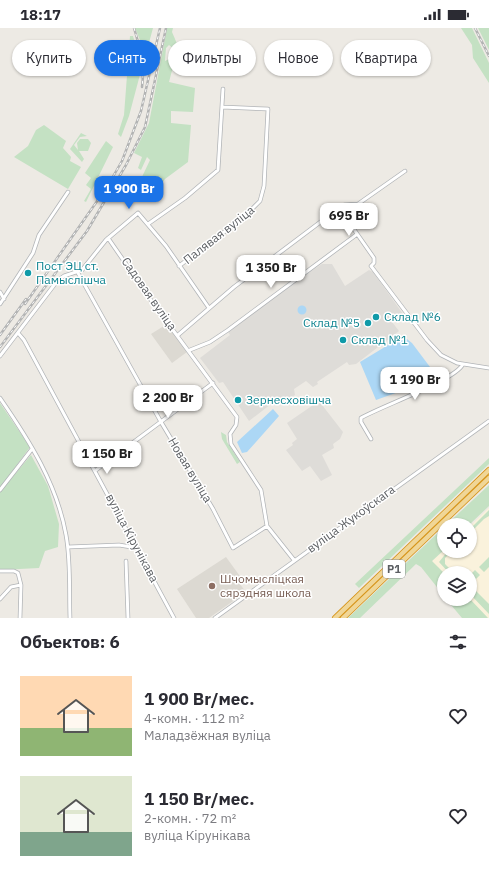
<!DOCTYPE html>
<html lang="ru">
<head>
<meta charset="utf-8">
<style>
  :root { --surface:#fff; --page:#f7f7f7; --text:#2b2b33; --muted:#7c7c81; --accent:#1a73e8 }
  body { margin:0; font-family:"IBM Plex Sans",sans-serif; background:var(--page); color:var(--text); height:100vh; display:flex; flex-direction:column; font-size:15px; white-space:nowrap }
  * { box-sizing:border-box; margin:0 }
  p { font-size:13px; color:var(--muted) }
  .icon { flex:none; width:22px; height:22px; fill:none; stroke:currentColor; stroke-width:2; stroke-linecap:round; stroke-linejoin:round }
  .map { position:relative; height:590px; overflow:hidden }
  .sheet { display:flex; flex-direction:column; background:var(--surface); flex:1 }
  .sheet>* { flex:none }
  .hud { position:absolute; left:12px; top:12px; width:465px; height:36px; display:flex; gap:8px }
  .buttons { position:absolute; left:437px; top:490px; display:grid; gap:8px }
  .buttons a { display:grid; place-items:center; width:40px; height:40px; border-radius:50%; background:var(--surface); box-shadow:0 1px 3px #0004; font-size:20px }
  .price { position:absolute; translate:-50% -34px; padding:0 9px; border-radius:8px; background:#fff; color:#222; font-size:13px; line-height:26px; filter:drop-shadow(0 1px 2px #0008) }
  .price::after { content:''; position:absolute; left:50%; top:24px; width:12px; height:9px; margin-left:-6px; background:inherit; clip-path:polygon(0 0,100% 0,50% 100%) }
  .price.on { background:var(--accent); color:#fff }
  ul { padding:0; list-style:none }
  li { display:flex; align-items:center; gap:12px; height:100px; padding:0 20px }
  li span { display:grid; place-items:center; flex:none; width:112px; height:80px; border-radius:0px; color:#555 }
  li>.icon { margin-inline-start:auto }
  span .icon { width:48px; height:48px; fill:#fffc; stroke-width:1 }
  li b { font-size:17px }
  h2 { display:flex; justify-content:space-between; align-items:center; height:48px; padding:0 20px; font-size:17px }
  .tag { padding:0 14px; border-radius:18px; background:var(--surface); box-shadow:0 1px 3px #0004; font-size:14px; line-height:36px }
  .tag.on { background:var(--accent); color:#fff }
  .status { display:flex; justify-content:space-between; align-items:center; height:28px; padding:0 20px; background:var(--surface); direction:ltr }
  .status svg { height:11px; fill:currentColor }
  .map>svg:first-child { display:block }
</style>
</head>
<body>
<div class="status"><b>18:17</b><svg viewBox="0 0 49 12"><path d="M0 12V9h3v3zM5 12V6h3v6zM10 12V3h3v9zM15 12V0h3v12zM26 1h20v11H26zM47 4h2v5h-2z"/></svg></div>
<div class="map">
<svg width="489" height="590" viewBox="0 0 489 590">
  <rect width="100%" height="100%" fill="#edeae4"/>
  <path fill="#faf2dc" d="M 489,480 L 489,590 L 465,590 L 449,571 L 470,571 L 470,545 L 444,545 L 444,565 L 432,533 L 444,522 L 470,523 L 470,498 Z"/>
  <path fill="#dedcd8" d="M 322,236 L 332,236 L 345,258 L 369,242 L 373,244 L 403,286 L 392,294 L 399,303 L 356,336 L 349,337 L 347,334 L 317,354 L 318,356 L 313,359 L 306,353 L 294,361 L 295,367 L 277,377 L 271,376 L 249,393 L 223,354 L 219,355 L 200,330 L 230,307 L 228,304 L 276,269 L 294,254 Z
    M 319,373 L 343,404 L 340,411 L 333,416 L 334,420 L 322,427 L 332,447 L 321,453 L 310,438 L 302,443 L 286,422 L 293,417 L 292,415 L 297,411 L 287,395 Z"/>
  <path fill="#dcd9d2" d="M 167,296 L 187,324 L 172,335 L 151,306 Z
    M 226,529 L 242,551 L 239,555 L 246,564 L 209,590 L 196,590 L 177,561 Z"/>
  <path fill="#c4e1c3" d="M 135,0 L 153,0 L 147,22 L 144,22 Z
    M 167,0 L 173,0 L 172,4 L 178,18 L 174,21 L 169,17 L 166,20 L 165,33 L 173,29 L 175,31 L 169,54 L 195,60 L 193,84 L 171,83 L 171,95 L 191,97 L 188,134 L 165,151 L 159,160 L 148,162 L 141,151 L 150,132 L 147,129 L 141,142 L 138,140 L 142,129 L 134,125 L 149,95 Z
    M 461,0 L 472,0 L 489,35 L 489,55 L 473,30 L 472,17 Z
    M 478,0 L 489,0 L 489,22 Z
    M 130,8 L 133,8 L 142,39 L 129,88 L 121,109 L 118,106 L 124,87 Z
    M 44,97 L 66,113 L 63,120 L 71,129 L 70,133 L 81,139 L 68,161 L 14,129 L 28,118 L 36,102 Z
    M 81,105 L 87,108 L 80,109 L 74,117 L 78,122 L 77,115 L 80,111 L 88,111 L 91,115 L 88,123 L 79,123 L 84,131 L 82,134 L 70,121 Z
    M 106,113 L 113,119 L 86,174 L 84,173 L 91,161 L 86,157 L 91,150 L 85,145 Z
    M 0,375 L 30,419 L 0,460 Z
    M 221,404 L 226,407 L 227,414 L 240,434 L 237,436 L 222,411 Z
    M 31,427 L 48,458 L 59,496 L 58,519 L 45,523 L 39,540 L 0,542 L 0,464 Z
    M 489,430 L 489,436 L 359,560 L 355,556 Z
    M 489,457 L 489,478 L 469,497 L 446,497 Z
    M 489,482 L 489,488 L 484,491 L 470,505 L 470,501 Z
    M 444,499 L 444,522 L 432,533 L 444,545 L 444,568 L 421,539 L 416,536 L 360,590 L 348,590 Z
    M 448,523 L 452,523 L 445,530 L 445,536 L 454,545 L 449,545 L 439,534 Z
    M 489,529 L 489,539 L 484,544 L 479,539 Z
    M 475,542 L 480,547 L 471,556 L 470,547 Z
    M 470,557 L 489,576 L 489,586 L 470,566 Z
    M 446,571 L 470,571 L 488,590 L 462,590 Z"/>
  <path fill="#acd7f5" d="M297.5 282a4.5 4.5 0 1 1 9 0a4.5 4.5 0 1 1-9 0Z
    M 403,308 L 412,315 L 433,343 L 433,348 L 404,362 L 376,372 L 360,334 Z
    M 273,381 L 279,388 L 247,424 L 242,425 L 237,414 Z"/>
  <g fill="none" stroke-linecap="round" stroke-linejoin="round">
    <g stroke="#b1b4b7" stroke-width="4.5">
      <path id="minor" d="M 339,180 L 374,230 L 374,235 L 371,238 L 427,312 L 441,327 L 457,335 L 489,340
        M 148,196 L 185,170 L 218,142 L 223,61
        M 108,210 L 153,275 L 237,389 L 236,397 L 230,406 L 231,416 L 261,462 L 267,498 L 294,532
        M 179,238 L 244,189 L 260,173 L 264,158 L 268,81 L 222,79
        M 78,245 L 161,394 L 213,481 L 233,520 L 267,498
        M 0,264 L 4,271
        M 0,276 L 33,225 L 39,207 L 68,164
        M 18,305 L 24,312 L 174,590
        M 178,307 L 234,259 L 335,183 L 344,177 L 358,176 L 405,143
        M 190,322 L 210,314 L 228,302 L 356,207
        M 0,328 L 58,252 L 64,248 L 82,242 L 106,212 L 138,185 L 166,218 L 209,280
        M 0,370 C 29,412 57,456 66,507 C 71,534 69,563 70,590
        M 371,411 L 361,394 L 361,390 C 379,379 456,352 463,336
        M 96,442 L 213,355
        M 0,462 L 32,421
        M 68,519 L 119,517 L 137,520
        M 126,533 L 128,590
        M 0,543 L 14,543 L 18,545 L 21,557 L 20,590
        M 0,571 L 11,559 L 21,557
        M 215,590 L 489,393"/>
    </g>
    <g stroke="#d6951b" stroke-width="6">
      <path id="highway" d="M 335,590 L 489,442
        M 343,590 L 489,450"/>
    </g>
    <use href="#minor" stroke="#fff" stroke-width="3"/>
    <use href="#highway" stroke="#f0d697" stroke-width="4.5"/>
    <g stroke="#b2b3b3" stroke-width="2.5">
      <path id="rail" d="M 134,0 C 140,20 145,37 142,59
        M 475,0 L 489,28
        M 25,276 L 107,159 L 122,133 L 141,83 L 160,0
        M 0,307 L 26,271
        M 0,319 L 87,203 L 126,137 L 145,99 L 166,0"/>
    </g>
    <use href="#rail" stroke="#fff" stroke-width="1" stroke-dasharray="3" stroke-linecap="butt"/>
  </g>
  <g fill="#0f9aa8" stroke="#fff" stroke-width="1.5">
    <circle cx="28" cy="245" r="4"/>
    <circle cx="376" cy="289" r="4"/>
    <circle cx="368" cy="295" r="4"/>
    <circle cx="343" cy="312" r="4"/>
    <circle cx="238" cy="372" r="4"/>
  </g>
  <circle fill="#8d6e63" stroke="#fff" stroke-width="1.5" cx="212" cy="558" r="4"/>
  <g text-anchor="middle" stroke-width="3" stroke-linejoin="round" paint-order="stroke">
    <rect fill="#fff" stroke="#8d8f92" stroke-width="1" x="383" y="532" width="22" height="18" rx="3"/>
    <g font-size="11" font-weight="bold" fill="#5c5f63">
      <text x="394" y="545">Р1</text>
    </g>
    <g font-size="12" fill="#5c5f63" stroke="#fff">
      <text transform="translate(219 207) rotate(-38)" y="4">Палявая вуліца</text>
      <text transform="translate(149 266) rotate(55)" y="4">Садовая вуліца</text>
      <text transform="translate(190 442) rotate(59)" y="4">Новая вуліца</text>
      <text transform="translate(351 491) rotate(-36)" y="4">вуліца Жукоўскага</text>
      <text transform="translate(132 510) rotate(62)" y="4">вуліца Кірунікава</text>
    </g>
    <g font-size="12" fill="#0d838f" stroke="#fff" text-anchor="start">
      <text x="36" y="242">Пост ЭЦ ст.<tspan x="36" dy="14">Памыслішча</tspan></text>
      <text x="384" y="293">Склад №6</text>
      <text x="360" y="299" text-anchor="end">Склад №5</text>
      <text x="351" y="316">Склад №1</text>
      <text x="246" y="376">Зернесховішча</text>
    </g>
    <g font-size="12" fill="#785e54" stroke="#fff" text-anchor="start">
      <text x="220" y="555">Шчомысліцкая<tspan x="220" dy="14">сярэдняя школа</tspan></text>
    </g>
  </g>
</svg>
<div class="buttons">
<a><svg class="icon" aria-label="locate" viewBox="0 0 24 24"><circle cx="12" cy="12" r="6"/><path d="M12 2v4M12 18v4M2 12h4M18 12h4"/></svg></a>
<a><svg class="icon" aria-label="layers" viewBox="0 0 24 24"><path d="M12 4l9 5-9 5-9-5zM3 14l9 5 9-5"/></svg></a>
</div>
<b class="price on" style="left:129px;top:182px">1 900 Br</b>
<b class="price" style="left:349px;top:209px">695 Br</b>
<b class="price" style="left:271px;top:261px">1 350 Br</b>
<b class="price" style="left:415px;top:373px">1 190 Br</b>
<b class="price" style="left:168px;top:391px">2 200 Br</b>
<b class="price" style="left:107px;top:447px">1 150 Br</b>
<div class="hud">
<a class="tag">Купить</a>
<a class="tag on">Снять</a>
<a class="tag">Фильтры</a>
<a class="tag">Новое</a>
<a class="tag">Квартира</a>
</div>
</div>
<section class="sheet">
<h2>Объектов: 6<svg class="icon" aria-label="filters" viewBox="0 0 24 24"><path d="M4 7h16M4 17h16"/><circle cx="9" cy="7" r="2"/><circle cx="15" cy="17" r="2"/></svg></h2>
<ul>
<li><span style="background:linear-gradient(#ffd9b3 65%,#8fb573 0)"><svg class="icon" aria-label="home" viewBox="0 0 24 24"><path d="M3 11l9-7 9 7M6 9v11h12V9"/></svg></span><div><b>1 900 Br/мес.</b><p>4-комн. · 112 m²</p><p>Маладзёжная вуліца</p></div><svg class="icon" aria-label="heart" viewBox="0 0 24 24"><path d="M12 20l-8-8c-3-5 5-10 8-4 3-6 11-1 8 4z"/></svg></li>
<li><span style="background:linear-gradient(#dfe7d0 70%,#7fa58c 0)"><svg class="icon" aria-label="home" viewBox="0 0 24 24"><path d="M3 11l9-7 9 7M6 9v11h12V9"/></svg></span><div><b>1 150 Br/мес.</b><p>2-комн. · 72 m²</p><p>вуліца Кірунікава</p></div><svg class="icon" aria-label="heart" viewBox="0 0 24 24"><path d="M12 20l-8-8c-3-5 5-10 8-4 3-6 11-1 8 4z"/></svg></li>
</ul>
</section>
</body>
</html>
